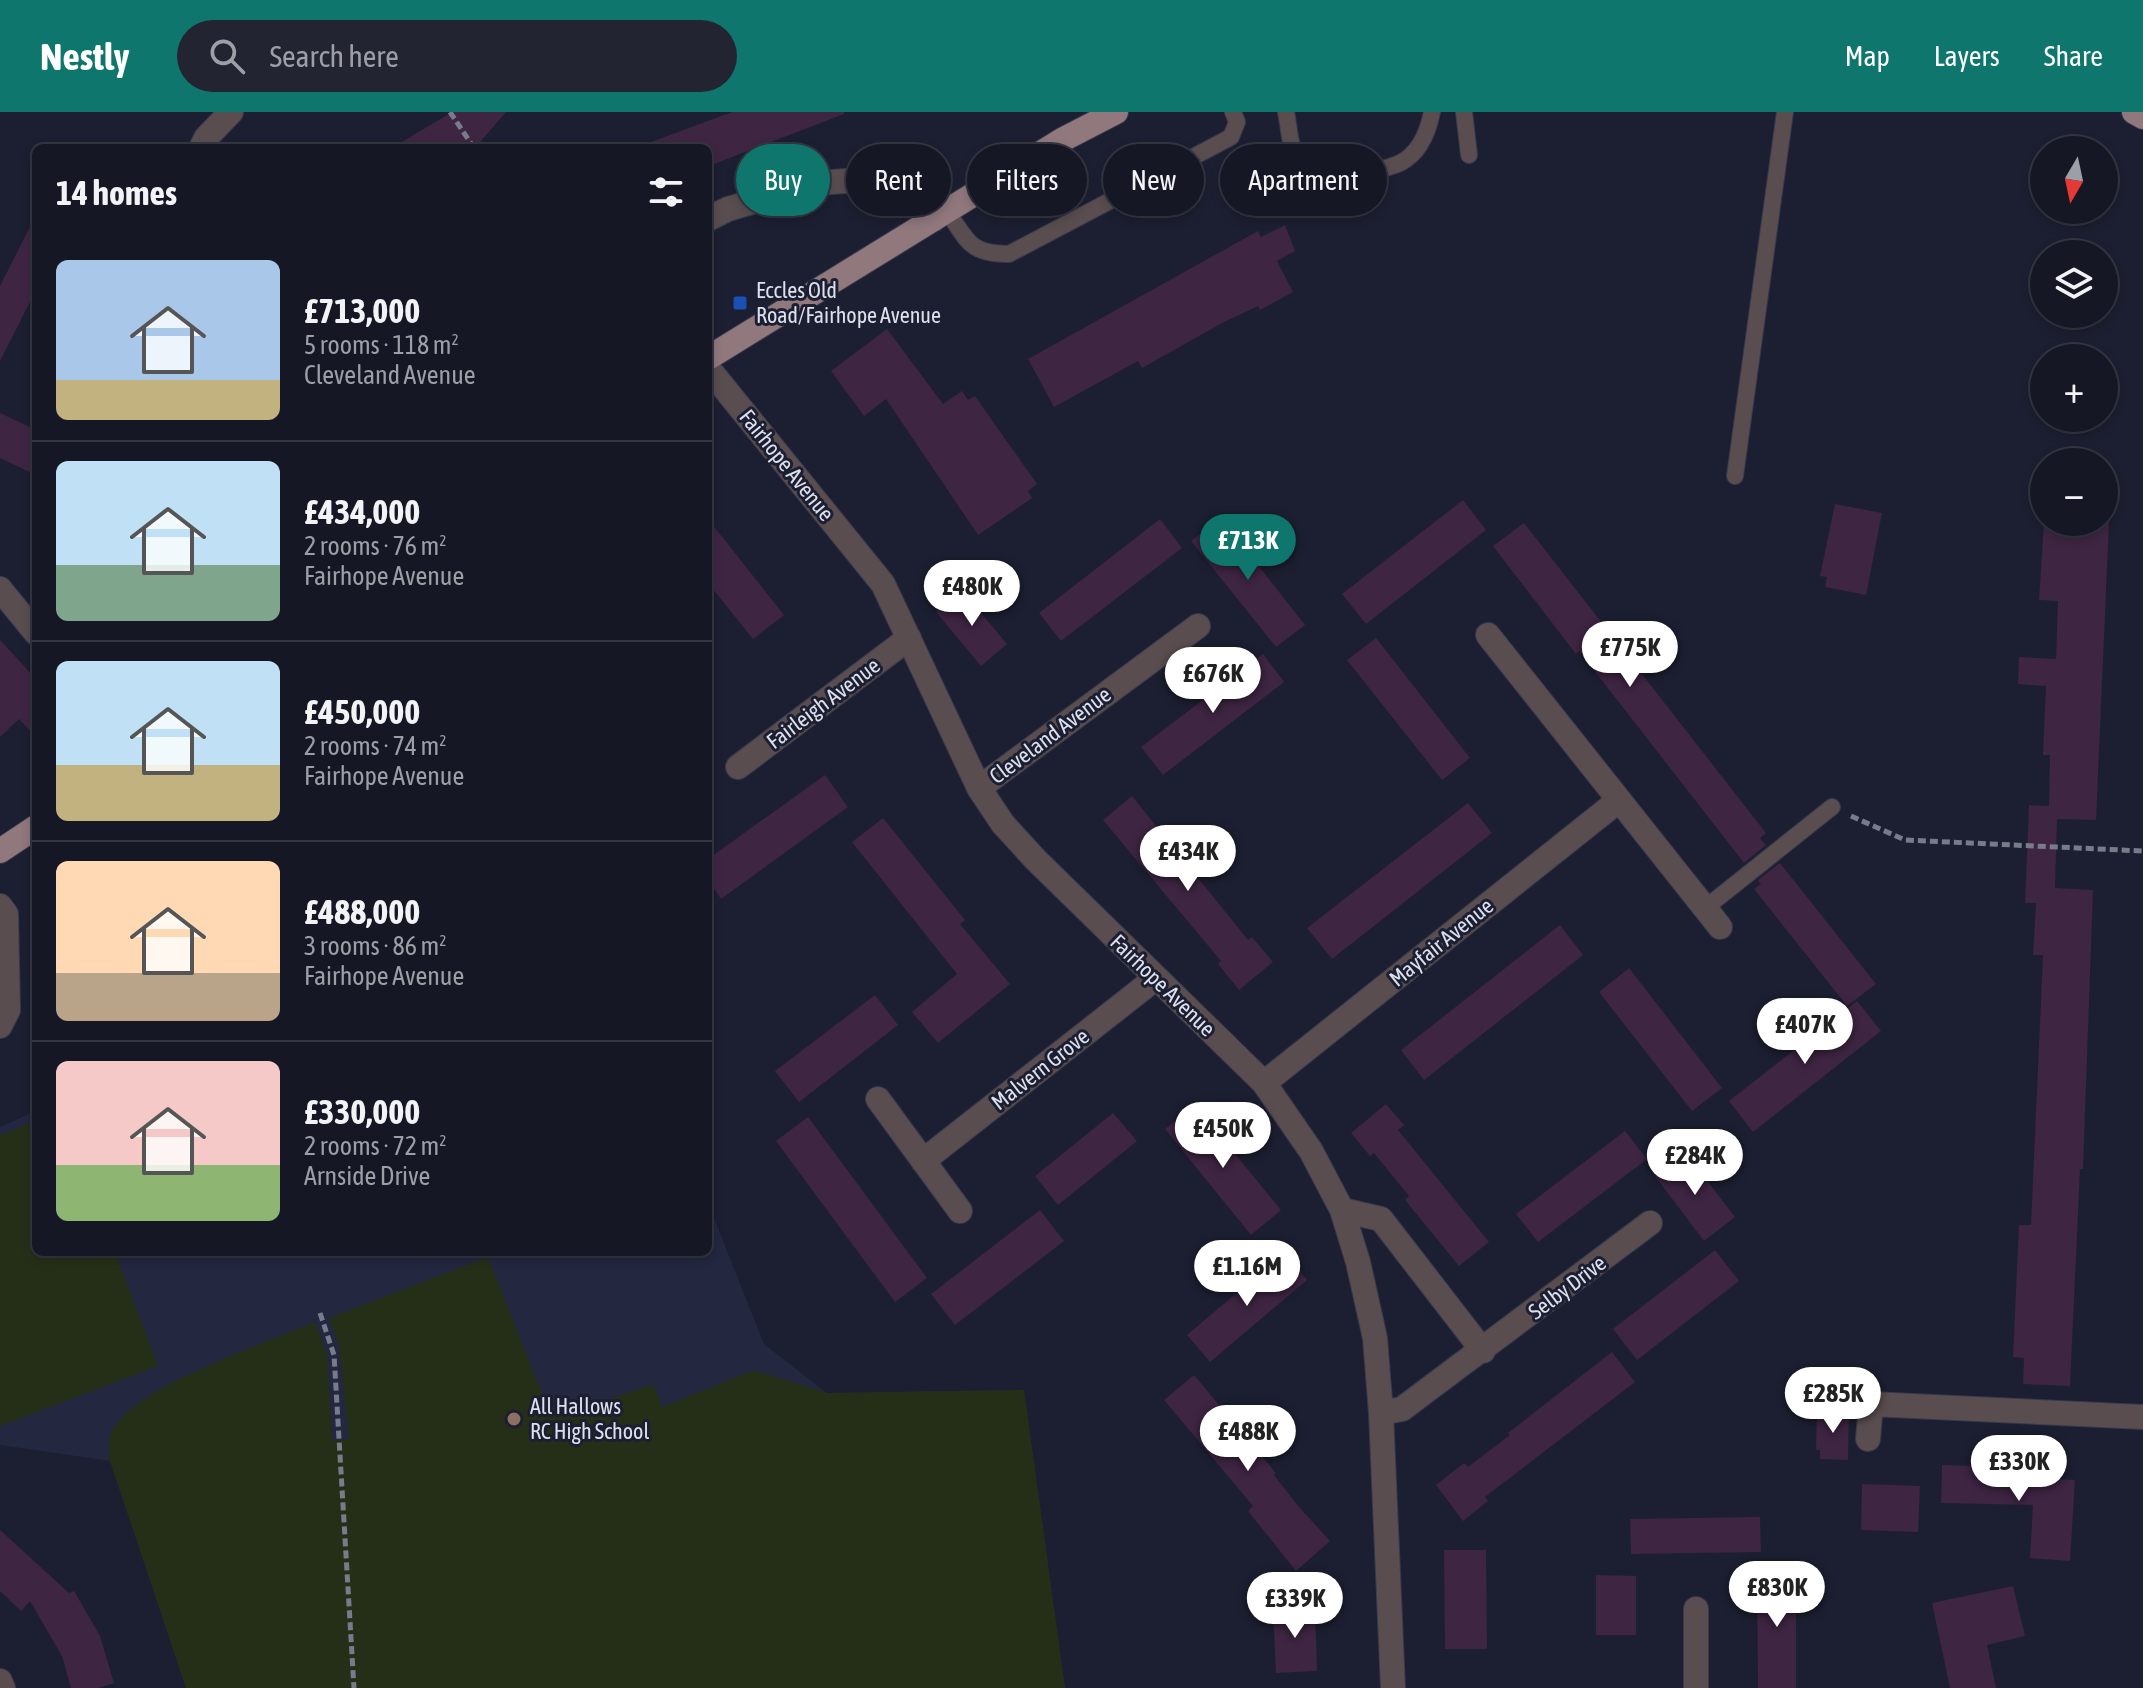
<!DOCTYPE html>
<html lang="en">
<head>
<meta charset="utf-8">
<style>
  :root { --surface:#151725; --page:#222432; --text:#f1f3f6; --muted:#9d9fa7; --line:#343642; --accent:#0f766e }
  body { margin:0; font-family:"Asap Condensed",sans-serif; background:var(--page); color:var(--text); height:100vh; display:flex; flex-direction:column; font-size:30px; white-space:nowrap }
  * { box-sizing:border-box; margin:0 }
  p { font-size:26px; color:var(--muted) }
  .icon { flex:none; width:44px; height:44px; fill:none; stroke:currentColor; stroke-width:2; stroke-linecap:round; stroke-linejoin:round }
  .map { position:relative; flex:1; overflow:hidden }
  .panel { position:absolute; left:32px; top:32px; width:680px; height:1112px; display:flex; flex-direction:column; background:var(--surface); border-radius:12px; box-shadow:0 4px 12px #0003,0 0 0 2px var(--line) }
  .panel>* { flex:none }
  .banner { position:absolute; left:736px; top:32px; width:760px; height:72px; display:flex; gap:16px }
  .needle { width:52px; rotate:189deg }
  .buttons { position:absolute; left:2030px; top:24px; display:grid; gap:16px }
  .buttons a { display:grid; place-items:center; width:88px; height:88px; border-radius:50%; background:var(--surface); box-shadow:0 4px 12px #0003,0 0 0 2px var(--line); font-size:40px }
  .price { position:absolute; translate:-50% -68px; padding:0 18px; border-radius:28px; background:#fff; color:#222; font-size:26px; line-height:52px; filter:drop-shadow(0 2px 4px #0008) }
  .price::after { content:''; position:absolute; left:50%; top:48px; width:24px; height:18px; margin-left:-12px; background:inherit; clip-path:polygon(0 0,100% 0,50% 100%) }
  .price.selected { background:var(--accent); color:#fff }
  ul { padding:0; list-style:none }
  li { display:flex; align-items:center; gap:24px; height:200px; padding:0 24px }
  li+li { border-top:2px solid var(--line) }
  li span { display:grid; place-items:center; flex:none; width:224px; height:160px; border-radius:12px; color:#555 }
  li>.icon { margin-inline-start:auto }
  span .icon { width:96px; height:96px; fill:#fffc; stroke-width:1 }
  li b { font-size:34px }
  h2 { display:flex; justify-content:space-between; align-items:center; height:96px; padding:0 24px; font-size:34px }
  .chip { padding:0 28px; border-radius:36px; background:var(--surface); box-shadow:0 4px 12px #0003,0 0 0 2px var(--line); font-size:28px; line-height:72px }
  .chip.selected { background:var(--accent); color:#fff }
  header { display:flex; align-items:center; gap:48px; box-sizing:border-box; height:112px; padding:0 40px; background:var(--accent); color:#fff }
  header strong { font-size:38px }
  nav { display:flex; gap:44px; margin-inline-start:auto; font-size:28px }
  .search { width:560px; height:72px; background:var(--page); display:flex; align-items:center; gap:20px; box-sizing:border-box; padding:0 28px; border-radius:44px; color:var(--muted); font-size:30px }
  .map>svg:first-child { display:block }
</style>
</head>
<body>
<header>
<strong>Nestly</strong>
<div class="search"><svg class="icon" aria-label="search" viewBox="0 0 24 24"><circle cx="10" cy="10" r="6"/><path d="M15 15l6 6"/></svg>Search here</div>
<nav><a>Map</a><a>Layers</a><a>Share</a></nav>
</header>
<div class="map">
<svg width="2143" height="1576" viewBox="0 0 2143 1576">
  <rect width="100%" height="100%" fill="#1c1f31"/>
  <path fill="#23273f" d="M 36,999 L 36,1140 L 708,1140 L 708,1091 L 764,1232 L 827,1281 L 1024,1278 L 1065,1576 L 186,1576 L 110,1349 L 0,1333 L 0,1015 Z"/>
  <path fill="#252f18" d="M 36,1009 L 36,1140 L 115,1140 L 158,1254 L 0,1314 L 0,1023 Z
    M 488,1145 L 551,1305 L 560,1304 L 653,1272 L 662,1295 L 754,1258 L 827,1281 L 1024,1278 L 1065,1576 L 186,1576 L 110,1349 C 108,1337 108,1324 115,1314 C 143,1272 266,1231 315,1210 L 327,1242 L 332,1329 L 349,1327 L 339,1234 L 329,1206 Z"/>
  <path fill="#3e2542" d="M 452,0 L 506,0 L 475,36 L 392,36 Z
    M 732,0 L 844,0 L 844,2 L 714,52 L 708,36 L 643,36 L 643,33 Z
    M 36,103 L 36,178 L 0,249 L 0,174 Z
    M 1285,113 L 1295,139 L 1277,149 L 1293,180 L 1260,198 L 1258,194 L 1224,210 L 1142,256 L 1138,249 L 1054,295 L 1028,247 L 1258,119 L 1261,125 Z
    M 887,217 L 943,292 L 962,279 L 968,288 L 975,284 L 1037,372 L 1028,379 L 1032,386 L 978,423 L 886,287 L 864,304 L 831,259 Z
    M 0,301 L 36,318 L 36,363 L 0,346 Z
    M 1463,388 L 1486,418 L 1366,512 L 1342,482 Z
    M 1835,392 L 1882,401 L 1866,483 L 1825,475 L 1827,465 L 1820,464 Z
    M 1221,406 L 1305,513 L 1276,535 L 1191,429 Z
    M 708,407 L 784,503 L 753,527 L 708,471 Z
    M 1160,407 L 1182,436 L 1061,529 L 1039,501 Z
    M 2044,410 L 2109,410 L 2096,708 L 2057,707 L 2055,776 L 2093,778 L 2083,1057 L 2080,1057 L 2070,1274 L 2023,1272 L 2024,1246 L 2013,1245 L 2019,1113 L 2031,1113 L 2043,843 L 2033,843 L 2036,791 L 2025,791 L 2029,693 L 2049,694 L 2050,643 L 2043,643 L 2046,574 L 2018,572 L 2019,545 L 2056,547 L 2058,489 L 2039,488 Z
    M 1524,411 L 1766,721 L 1760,726 L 1766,733 L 1744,751 L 1579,539 L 1576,542 L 1493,434 Z
    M 962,478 L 1007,532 L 981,554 L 936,500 Z
    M 1376,526 L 1470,646 L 1442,668 L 1347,548 Z
    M 0,528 L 36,567 L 36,625 L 19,607 L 0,625 Z
    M 1263,542 L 1284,570 L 1163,663 L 1141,635 Z
    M 825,663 L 848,695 L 721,787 L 708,768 L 708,747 Z
    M 1132,684 L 1248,828 L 1252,825 L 1273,850 L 1239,878 L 1218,852 L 1221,849 L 1103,708 Z
    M 1468,691 L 1492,721 L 1332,847 L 1307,816 Z
    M 883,706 L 965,808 L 960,812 L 1010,872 L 938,931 L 912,900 L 957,862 L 852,730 Z
    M 1780,751 L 1876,872 L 1847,894 L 1754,777 L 1761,772 L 1758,768 Z
    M 1560,813 L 1583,843 L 1424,968 L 1401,938 Z
    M 1629,856 L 1722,976 L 1692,999 L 1599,880 Z
    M 875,883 L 898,913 L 799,990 L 775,959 Z
    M 1857,889 L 1881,919 L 1753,1020 L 1729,989 Z
    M 1386,992 L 1404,1013 L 1398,1018 L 1489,1130 L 1459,1154 L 1405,1088 L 1409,1084 L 1374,1041 L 1370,1044 L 1351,1021 Z
    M 1195,993 L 1281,1098 L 1251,1123 L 1165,1017 Z
    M 1113,1001 L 1137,1029 L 1058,1093 L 1035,1064 Z
    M 808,1005 L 927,1166 L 895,1190 L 776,1029 Z
    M 1625,1019 L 1647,1047 L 1538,1130 L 1516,1102 Z
    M 1686,1041 L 1735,1105 L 1704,1129 L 1655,1064 Z
    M 1040,1098 L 1064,1129 L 955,1213 L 931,1182 Z
    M 1715,1138 L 1739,1169 L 1637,1248 L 1613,1217 Z
    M 1284,1141 L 1307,1168 L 1210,1250 L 1187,1223 Z
    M 1612,1240 L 1635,1270 L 1485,1385 L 1488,1389 L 1463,1409 L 1436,1373 L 1464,1351 L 1468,1355 L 1510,1323 L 1508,1321 Z
    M 1194,1263 L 1276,1361 L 1274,1363 L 1299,1395 L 1330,1429 L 1296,1459 L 1248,1399 L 1253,1394 L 1164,1288 Z
    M 1817,1298 L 1849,1299 L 1848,1348 L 1820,1347 L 1820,1338 L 1816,1338 Z
    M 1942,1353 L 2002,1355 L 2002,1365 L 2075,1368 L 2070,1449 L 2030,1446 L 2033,1393 L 1941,1391 Z
    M 1862,1372 L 1920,1374 L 1918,1420 L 1861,1418 Z
    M 1760,1405 L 1761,1440 L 1631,1442 L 1630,1407 Z
    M 0,1418 L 69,1481 L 74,1479 L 100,1524 L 114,1571 L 98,1576 L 71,1576 L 62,1544 L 30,1489 L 21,1499 L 0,1479 Z
    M 1444,1438 L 1486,1438 L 1487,1537 L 1445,1537 Z
    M 1757,1458 L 1796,1458 L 1796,1576 L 1758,1576 Z
    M 1596,1463 L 1636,1464 L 1636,1523 L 1596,1523 Z
    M 2013,1474 L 2025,1524 L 1987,1533 L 1996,1576 L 1950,1576 L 1932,1491 Z
    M 1315,1495 L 1317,1559 L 1276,1561 L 1273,1496 Z"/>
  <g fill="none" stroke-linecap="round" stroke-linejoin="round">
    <g stroke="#373a4b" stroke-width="18">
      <path id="lane" d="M 1286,0 C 1289,14 1290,37 1297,49 C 1313,72 1378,61 1400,51 C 1420,41 1428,20 1432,0
        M 1464,0 L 1469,43
        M 947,99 C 968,129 969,142 1009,142 L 1231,25 L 1237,10 L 1233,0
        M 1735,364 L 1785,0
        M 1704,797 L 1832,695"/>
    </g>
    <g stroke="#373a4b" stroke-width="26">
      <path id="street" d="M 201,36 L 206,26 L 231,0
        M 708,107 L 728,97 L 818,71 L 887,66 L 934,107
        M 708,256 L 883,472 L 979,676 L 1003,712 L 1036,748 L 1264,971 L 1311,1039 L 1342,1098 L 1358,1150 L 1375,1226 L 1381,1301 L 1393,1576
        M 0,477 L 36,521
        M 1488,523 L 1720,815
        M 738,655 L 909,526
        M 979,676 L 1198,514
        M 0,794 L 6,802 L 8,898 L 0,914
        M 1264,971 L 1618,689
        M 878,987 L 960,1099
        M 923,1049 L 1156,866
        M 1342,1098 L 1381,1107 L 1483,1239
        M 1381,1301 L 1402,1297 L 1650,1111
        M 1868,1327 L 1871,1292 L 2143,1305
        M 1696,1497 L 1696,1576
        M 0,1569 L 3,1576"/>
    </g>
    <g stroke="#373a4b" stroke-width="26">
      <path id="primary" d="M 2134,0 L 2143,5
        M 708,246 L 1062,28 L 1116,0
        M 0,739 L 36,715"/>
    </g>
    <path stroke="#787b8a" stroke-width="5" stroke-dasharray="8 4" stroke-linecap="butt" d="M 450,0 L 474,36
      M 1851,704 L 1905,728 L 2143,739
      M 320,1201 L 334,1243 L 354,1576"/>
    <use href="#lane" stroke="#594d4f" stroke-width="16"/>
    <use href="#street" stroke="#594d4f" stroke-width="24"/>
    <use href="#primary" stroke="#90787d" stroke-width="24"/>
  </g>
  <rect fill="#1a4fb4" stroke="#1c1f31" stroke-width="3" x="732" y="183" width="16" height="16" rx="4"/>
  <circle fill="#8d6e63" stroke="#1c1f31" stroke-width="3" cx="514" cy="1307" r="8"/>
  <g text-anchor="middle" stroke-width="6" stroke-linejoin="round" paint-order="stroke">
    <g font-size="22" fill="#dde0ed" stroke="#1c1f31" text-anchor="start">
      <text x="756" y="186">Eccles Old<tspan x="756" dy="25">Road/Fairhope Avenue</tspan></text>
      <text x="530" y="1302">All Hallows<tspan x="530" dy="25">RC High School</tspan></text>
    </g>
    <g font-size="22" fill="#dde0ed" stroke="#1c1f31">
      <text transform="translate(787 353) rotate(51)" y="8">Fairhope Avenue</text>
      <text transform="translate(823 591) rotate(-37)" y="8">Fairleigh Avenue</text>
      <text transform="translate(1050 623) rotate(-37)" y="8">Cleveland Avenue</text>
      <text transform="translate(1441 830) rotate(-39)" y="8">Mayfair Avenue</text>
      <text transform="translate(1163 873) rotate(44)" y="8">Fairhope Avenue</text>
      <text transform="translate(1040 957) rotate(-38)" y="8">Malvern Grove</text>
      <text transform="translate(1567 1175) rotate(-37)" y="8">Selby Drive</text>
    </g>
  </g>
</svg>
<div class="buttons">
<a><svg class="needle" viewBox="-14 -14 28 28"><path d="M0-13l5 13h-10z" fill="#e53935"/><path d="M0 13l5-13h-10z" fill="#9d9fa7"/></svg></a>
<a><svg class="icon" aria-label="layers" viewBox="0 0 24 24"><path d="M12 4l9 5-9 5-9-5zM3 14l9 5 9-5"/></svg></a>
<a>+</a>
<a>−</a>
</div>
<b class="price selected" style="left:1248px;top:470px">£713K</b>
<b class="price" style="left:972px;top:516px">£480K</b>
<b class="price" style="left:1630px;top:577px">£775K</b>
<b class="price" style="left:1213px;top:603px">£676K</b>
<b class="price" style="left:1188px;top:781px">£434K</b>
<b class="price" style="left:1805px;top:954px">£407K</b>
<b class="price" style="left:1223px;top:1058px">£450K</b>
<b class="price" style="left:1695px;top:1085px">£284K</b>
<b class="price" style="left:1247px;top:1196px">£1.16M</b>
<b class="price" style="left:1833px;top:1323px">£285K</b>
<b class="price" style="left:1248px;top:1361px">£488K</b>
<b class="price" style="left:2019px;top:1391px">£330K</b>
<b class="price" style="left:1777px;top:1517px">£830K</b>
<b class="price" style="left:1295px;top:1528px">£339K</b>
<div class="banner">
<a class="chip selected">Buy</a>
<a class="chip">Rent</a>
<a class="chip">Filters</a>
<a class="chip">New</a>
<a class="chip">Apartment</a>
</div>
<section class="panel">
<h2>14 homes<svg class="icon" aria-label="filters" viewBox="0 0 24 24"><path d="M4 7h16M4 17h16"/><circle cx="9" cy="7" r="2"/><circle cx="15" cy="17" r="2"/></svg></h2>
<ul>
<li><span style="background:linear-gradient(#a9c7e8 75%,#c2b280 0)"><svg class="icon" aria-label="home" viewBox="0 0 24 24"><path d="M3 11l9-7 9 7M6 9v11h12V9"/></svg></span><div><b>£713,000</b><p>5 rooms · 118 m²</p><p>Cleveland Avenue</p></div></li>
<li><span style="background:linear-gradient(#bfe0f5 65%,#7fa58c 0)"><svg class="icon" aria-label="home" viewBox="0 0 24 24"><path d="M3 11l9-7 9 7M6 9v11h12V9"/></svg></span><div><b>£434,000</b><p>2 rooms · 76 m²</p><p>Fairhope Avenue</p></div></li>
<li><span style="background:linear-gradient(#bfe0f5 65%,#c2b280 0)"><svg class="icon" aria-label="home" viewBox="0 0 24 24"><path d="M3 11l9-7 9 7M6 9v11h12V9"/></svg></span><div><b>£450,000</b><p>2 rooms · 74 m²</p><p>Fairhope Avenue</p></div></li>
<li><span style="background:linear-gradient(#ffd9b3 70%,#b9a48a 0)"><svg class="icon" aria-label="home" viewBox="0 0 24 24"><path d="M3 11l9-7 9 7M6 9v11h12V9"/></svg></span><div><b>£488,000</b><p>3 rooms · 86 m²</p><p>Fairhope Avenue</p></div></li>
<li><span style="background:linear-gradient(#f6c9c9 65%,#8fb573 0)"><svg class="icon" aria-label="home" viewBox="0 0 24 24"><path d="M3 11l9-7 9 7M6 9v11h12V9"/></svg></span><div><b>£330,000</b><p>2 rooms · 72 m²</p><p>Arnside Drive</p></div></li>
</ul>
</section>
</div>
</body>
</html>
